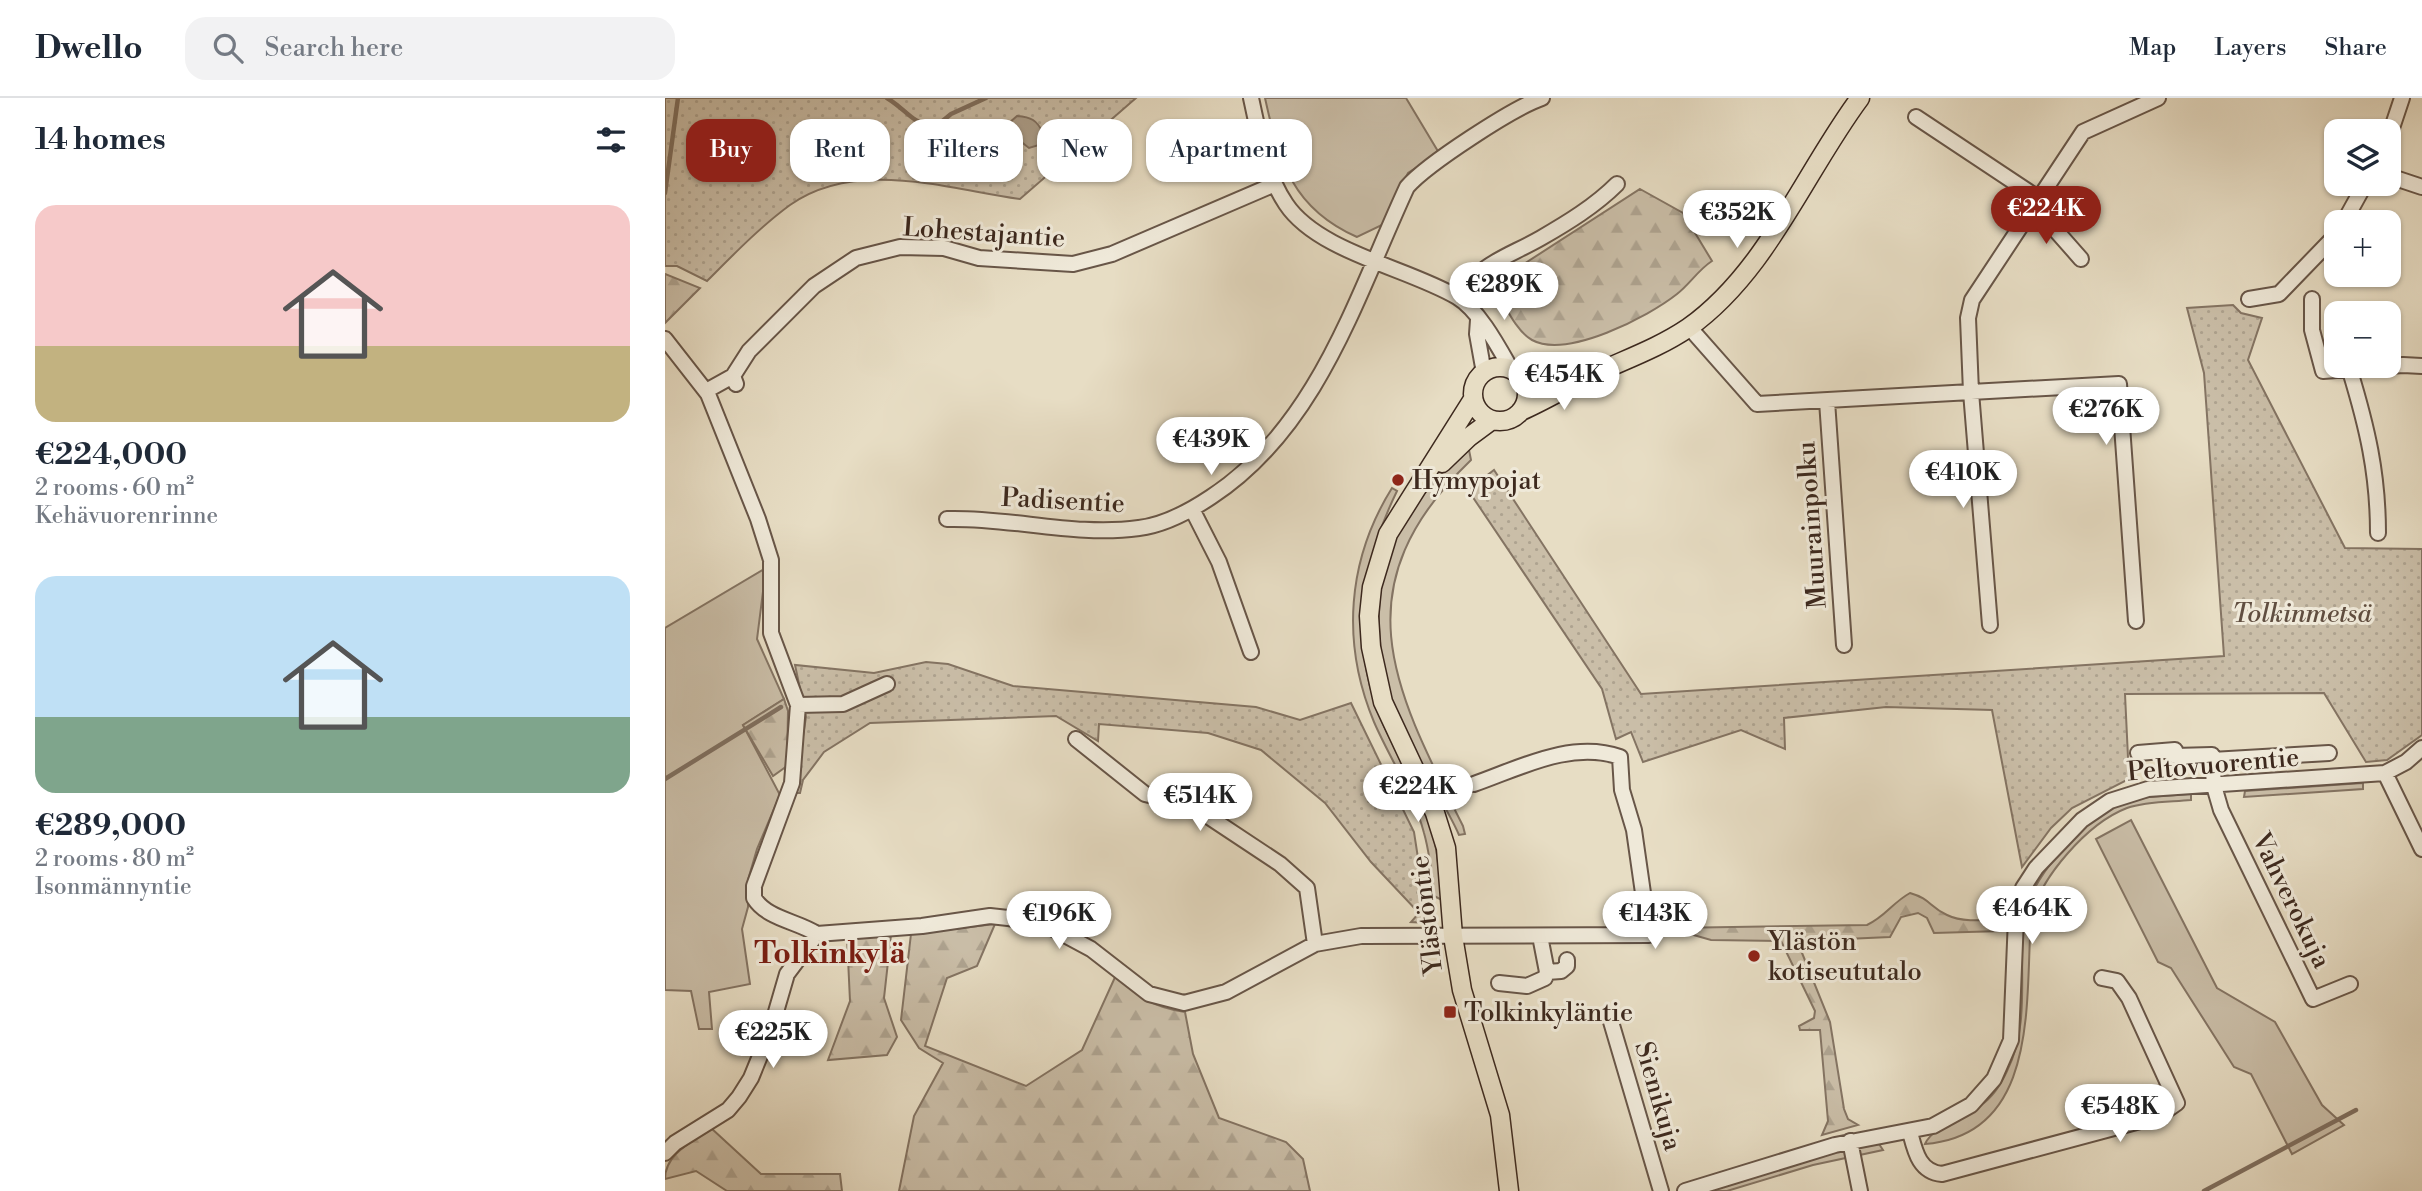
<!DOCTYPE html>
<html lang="en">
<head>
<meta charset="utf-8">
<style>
  :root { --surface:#fff; --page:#f2f2f3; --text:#1f2937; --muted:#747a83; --line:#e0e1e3; --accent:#8f2418 }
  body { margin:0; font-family:"Libre Bodoni",serif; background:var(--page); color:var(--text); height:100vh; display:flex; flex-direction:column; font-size:26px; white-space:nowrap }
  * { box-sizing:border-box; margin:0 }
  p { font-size:23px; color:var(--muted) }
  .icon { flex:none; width:38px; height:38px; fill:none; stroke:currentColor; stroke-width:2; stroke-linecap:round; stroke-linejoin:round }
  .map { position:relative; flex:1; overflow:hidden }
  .side { display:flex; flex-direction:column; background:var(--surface); width:665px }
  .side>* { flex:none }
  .top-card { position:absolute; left:21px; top:21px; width:665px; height:63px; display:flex; gap:14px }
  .controls { position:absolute; left:1659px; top:21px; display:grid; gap:14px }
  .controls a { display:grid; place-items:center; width:77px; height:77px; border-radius:14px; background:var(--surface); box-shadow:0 2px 5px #0004; font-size:35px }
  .price { position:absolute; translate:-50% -60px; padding:0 16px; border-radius:24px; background:#fff; color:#222; font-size:23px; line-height:46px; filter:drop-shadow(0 2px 4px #0008) }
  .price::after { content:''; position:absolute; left:50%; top:42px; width:21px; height:16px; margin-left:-10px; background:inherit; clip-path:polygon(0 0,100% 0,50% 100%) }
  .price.current { background:var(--accent); color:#fff }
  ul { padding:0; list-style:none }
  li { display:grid; align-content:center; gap:14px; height:371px; padding:0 35px }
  li span { display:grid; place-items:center; height:217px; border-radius:21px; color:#555 }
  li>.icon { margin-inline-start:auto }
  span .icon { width:126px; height:126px; fill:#fffc; stroke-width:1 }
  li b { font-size:30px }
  h2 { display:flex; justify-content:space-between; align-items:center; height:84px; padding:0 35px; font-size:30px }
  .tag { padding:0 24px; border-radius:21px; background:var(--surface); box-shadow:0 2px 5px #0004; font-size:24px; line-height:63px }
  .tag.current { background:var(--accent); color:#fff }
  header { display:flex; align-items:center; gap:42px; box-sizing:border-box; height:98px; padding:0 35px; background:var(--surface); border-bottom:2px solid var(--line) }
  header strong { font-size:33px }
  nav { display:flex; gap:38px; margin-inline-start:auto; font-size:24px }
  .search { width:490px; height:63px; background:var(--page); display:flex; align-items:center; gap:18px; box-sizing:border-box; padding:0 24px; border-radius:21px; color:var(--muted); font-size:26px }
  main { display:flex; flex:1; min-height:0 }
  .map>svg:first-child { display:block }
</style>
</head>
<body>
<header>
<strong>Dwello</strong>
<div class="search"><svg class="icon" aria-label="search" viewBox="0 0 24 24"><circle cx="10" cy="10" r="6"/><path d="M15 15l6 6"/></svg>Search here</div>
<nav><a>Map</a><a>Layers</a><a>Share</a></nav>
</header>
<main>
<section class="side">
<h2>14 homes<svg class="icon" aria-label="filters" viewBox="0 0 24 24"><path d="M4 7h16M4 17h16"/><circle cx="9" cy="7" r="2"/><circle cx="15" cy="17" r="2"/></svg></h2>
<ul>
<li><span style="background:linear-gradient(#f6c9c9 65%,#c2b280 0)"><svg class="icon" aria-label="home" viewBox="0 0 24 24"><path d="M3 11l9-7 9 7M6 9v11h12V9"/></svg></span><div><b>€224,000</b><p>2 rooms · 60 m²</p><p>Kehävuorenrinne</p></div></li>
<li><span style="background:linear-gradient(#bfe0f5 65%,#7fa58c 0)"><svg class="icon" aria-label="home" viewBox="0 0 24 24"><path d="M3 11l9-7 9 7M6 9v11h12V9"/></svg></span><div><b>€289,000</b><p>2 rooms · 80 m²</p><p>Isonmännyntie</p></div></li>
</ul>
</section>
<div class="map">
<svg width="1757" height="1093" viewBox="0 0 1757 1093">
  <defs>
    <pattern id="forest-firs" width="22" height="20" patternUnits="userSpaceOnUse" patternTransform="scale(1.75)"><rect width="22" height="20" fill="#cabea8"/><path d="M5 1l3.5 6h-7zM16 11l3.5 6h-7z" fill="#aea390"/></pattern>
    <pattern id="park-dots" width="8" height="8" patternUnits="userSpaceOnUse" patternTransform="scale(1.75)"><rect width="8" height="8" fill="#cabea8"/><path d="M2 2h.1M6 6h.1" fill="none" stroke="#aea390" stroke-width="1.8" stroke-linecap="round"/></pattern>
  </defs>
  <rect width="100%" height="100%" fill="#e7ddc4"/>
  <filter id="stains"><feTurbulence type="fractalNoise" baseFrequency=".00286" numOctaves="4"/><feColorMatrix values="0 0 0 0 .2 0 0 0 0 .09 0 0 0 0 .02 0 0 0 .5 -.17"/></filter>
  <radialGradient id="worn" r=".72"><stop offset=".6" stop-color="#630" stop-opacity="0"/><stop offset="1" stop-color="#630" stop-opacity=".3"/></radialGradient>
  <path fill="#cabea8" stroke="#847463" stroke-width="2" d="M 600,0 L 741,0 L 774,55 L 743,75 L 719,126 L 692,139 C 628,111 614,64 600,0 Z
    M 803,347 L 806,362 C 675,488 727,588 798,728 L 800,736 L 794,737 C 780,705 758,675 743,643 C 712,577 700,496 736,430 C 752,399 780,373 803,347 Z
    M 727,390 L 732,393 C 697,465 684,544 716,621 C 731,657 754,690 766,727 C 773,751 774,777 777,802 L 769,798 C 767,777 765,756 759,735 C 749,696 725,661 709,624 C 676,545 682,462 727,390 Z
    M 101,470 L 92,541 L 119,601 L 78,627 L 115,697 L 92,751 L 83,782 L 83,809 L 77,831 L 85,886 L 44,894 L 47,931 L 34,931 L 26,893 L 0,892 L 0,530 Z
    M 1698,685 L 1698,691 L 1579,699 L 1580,693 Z
    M 1526,696 L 1526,702 C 1506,704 1482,703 1462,710 C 1423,725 1375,779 1366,820 C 1360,902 1375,1037 1260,1046 C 1268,1028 1300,1020 1316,1007 C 1328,999 1336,986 1342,973 C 1365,928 1354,874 1358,825 C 1361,783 1418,721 1457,705 C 1478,697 1503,698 1526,696 Z
    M 1466,722 L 1552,890 L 1610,924 L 1657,1007 L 1679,1027 L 1627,1056 L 1586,976 L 1569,969 L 1506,870 L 1493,864 L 1431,741 Z
    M 1214,1046 L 1218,1052 L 1148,1067 L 1062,1093 L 1040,1093 L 1181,1051 Z"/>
  <path fill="url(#forest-firs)" stroke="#847463" stroke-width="2" d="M 975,91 L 1018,115 L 1047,163 C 1033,172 1025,186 1012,196 C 983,219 902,261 867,242 C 851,233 841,209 832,194 L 848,173 Z
    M 0,176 L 35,190 L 0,225 Z
    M 119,601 L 123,613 L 122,668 L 108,678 L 78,627 Z
    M 1245,795 C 1266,801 1264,809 1282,817 C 1298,825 1320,822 1337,821 L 1337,833 L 1269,835 L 1262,820 L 1253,815 L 1236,819 L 1225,839 L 1136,843 L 1135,850 L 1165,924 L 1179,1011 L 1183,1021 L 1193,1027 L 1157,1037 L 1163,1023 L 1155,932 L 1135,932 L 1134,928 L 1149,920 L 1150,913 L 1116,843 L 1046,842 L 1004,830 L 1202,827 C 1221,818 1227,805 1245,795 Z
    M 330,826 L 312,868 L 282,880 L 260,948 L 361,988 L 417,952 L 451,877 C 473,899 489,910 520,914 L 528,956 L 554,1020 L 621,1044 L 638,1061 L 645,1093 L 234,1093 L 249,1018 L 278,965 L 254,950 L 236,922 L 246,836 Z
    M 226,837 L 219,900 L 232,939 L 222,957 L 163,962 L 185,903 L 182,839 Z
    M 46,1030 L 96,1076 L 175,1076 L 177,1093 L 62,1093 L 31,1073 L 0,1081 C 0,1056 27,1044 46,1030 Z"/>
  <path fill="url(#park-dots)" stroke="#847463" stroke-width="2" d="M 0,0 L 471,0 L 355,101 C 283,91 191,60 125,107 C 95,129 68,157 42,183 L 12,168 L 0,168 Z
    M 1568,207 L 1576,215 L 1597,220 L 1583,262 L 1680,450 L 1757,451 L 1757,637 L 1722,662 L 1701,664 L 1659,595 L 1460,596 L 1464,681 L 1407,710 L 1386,730 L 1357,769 L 1327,612 L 1221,609 L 1119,620 L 1120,651 L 1076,632 L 978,664 L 966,634 L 951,641 L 937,591 L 803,392 L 829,372 L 976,596 L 1559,558 L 1539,275 L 1522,210 Z
    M 261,564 L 283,566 L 348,588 L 591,609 L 635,622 L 686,605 L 749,734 L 763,825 L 746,824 L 754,815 L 706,764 L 660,705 L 596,652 L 543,635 L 434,626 L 433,643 L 391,618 L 205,625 L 159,654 L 138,682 L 135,695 L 129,695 L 141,619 L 130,567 L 209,575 Z"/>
  <path fill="#ada08c" stroke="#807060" stroke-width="2" d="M 352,18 C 366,19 372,22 378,35 L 374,47 L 364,50 L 345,35 L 344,25 Z
    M 294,43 C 305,46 313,52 319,62 L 318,71 L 309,75 L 296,73 L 286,58 L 288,49 Z"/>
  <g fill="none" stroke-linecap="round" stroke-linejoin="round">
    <path stroke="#807060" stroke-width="4.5" d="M 222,0 C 243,13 243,22 269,30 L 286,16 L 321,0
      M 0,95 L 13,0
      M 0,681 L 116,609
      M 1539,1093 L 1691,1012"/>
    <g stroke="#685648" stroke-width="18">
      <path id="minor" d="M 586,0 C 594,36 600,75 621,106 C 653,154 743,170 792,199 C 814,212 834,250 846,271
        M 1251,19 L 1373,100
        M 1724,39 L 1737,0
        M 1724,78 L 1757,89
        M 1366,110 L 1379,119 L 1416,161
        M 1679,124 L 1700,86
        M 794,200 C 816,164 841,160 876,140 C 902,125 930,108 952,86
        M 1584,201 L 1614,196 L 1671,137
        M 1647,201 L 1647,232 L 1658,273 L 1738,267 L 1757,268
        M 813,222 L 812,236 L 819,275
        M 1024,229 L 1092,306 L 1306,294 L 1303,220 L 1307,202 L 1418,34 L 1493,0
        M 0,241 L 43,296 L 93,421 L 106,462 L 106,535 L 133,607 L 127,685 L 89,788 L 89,800 C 102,821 132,823 152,836
        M 1685,273 C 1702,329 1713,375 1713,435
        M 71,286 L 68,278 L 84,253 L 149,188 L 191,160 L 235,149 L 279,150 L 314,160 L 408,166 L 447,156 L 610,86
        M 41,293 L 68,278
        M 1162,303 L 1179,547
        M 527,411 L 554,464 L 586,554
        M 282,421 C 346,419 410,439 474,430 C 500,427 525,413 546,399 C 653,329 691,199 742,89 C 762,66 848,10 877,0
        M 1325,527 L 1306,294 L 1454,286 L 1471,523
        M 133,607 L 178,606 L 222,586
        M 411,641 L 480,696 L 526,707 L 615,766 L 642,790 L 650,846
        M 1473,655 L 1510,652 L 1510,658 L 1547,657 L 1549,688 L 1556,712 L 1648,901 L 1685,886
        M 1547,662 L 1664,655
        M 1720,675 L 1757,751
        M 882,874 L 896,873 L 902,868 L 902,862
        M 834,885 L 862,888 L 880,880 L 882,874 L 875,838
        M 944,917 L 996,1093
        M 1245,1034 C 1250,1053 1254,1074 1277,1076 L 1475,1023 L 1495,1017 L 1512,1005 L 1464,900 L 1452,883 L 1437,880
        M 1185,1043 L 1195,1093
        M 0,1055 L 10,1045 L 63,1012 L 74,999 L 86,980 L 106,931 L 122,876 L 152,836 L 257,828 L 325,818 L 343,820 L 385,829 L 426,851 L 484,896 L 519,905 L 561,894 L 650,846 L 696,838 L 984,837 L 969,732 L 957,692 L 955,659 C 906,642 855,670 809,686
        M 1020,1093 L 1170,1047 L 1268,1028 L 1306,1007 L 1329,981 L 1346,942 L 1351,820 L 1358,790 L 1371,770 L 1417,722 L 1445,703 L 1483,691 L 1720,675 L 1741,664 L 1757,650"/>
    </g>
    <g stroke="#3d291e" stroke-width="21">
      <path id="major" d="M808 296a27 27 0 1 1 54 0a27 27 0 1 1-54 0Z
        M 859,284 L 912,281
        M 808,301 L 723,436 L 707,489 L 704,518 L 706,549 L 718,604 L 770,715 L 781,750 L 788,838 L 797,892 L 835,1017 L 844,1093
        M 856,313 C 879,303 900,290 923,279 C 956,263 992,251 1023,230 C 1102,174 1139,75 1195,0
        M 777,365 L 804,339 L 827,322"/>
    </g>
    <use href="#minor" stroke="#efe9d9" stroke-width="14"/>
    <use href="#major" stroke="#e7ddc4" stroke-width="18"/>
  </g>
  <g fill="#8f2418" stroke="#efe9d9" stroke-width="2.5">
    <circle cx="733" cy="382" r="7"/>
    <circle cx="1089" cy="858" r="7"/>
    <rect x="778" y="907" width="14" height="14" rx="3.5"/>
  </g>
  <g text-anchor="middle" stroke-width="6" stroke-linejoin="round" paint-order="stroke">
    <g font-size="26" fill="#3d291e" stroke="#efe9d9">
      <text transform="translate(319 134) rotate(4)" y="9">Lohestajantie</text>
      <text transform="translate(398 402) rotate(3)" y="9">Padisentie</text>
      <text transform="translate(1146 427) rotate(-94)" y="9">Muurainpolku</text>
      <text transform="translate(1548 666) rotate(-5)" y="9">Peltovuorentie</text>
      <text transform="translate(1627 802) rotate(64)" y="9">Vahverokuja</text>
      <text transform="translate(761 817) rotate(-97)" y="9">Ylästöntie</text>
      <text transform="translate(994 998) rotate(74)" y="9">Sienikuja</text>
    </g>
    <g font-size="26" fill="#3d291e" stroke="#efe9d9" text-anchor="start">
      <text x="747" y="391">Hymypojat</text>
      <text x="1103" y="852">Ylästön<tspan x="1103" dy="30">kotiseututalo</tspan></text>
      <text x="799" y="923">Tolkinkyläntie</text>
    </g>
    <g font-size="26" font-style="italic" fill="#604e40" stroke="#efe9d9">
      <text x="1637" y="524">Tolkinmetsä</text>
    </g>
    <g font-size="30" font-weight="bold" fill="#7a1f14" stroke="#efe9d9">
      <text x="165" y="865">Tolkinkylä</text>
    </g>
  </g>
  <rect width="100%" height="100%" filter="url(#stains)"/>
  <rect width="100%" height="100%" fill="url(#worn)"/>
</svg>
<div class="controls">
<a><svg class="icon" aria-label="layers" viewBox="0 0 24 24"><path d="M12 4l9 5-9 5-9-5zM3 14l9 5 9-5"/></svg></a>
<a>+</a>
<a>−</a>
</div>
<b class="price current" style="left:1381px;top:148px">€224K</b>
<b class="price" style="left:1072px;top:152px">€352K</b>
<b class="price" style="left:839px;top:224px">€289K</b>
<b class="price" style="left:899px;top:314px">€454K</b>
<b class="price" style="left:1441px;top:349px">€276K</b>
<b class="price" style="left:546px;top:379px">€439K</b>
<b class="price" style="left:1298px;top:412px">€410K</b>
<b class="price" style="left:753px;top:726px">€224K</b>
<b class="price" style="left:535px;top:735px">€514K</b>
<b class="price" style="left:1367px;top:848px">€464K</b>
<b class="price" style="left:394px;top:853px">€196K</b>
<b class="price" style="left:990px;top:853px">€143K</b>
<b class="price" style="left:108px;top:972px">€225K</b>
<b class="price" style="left:1455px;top:1046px">€548K</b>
<div class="top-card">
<a class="tag current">Buy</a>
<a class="tag">Rent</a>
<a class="tag">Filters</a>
<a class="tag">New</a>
<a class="tag">Apartment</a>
</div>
</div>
</main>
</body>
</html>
